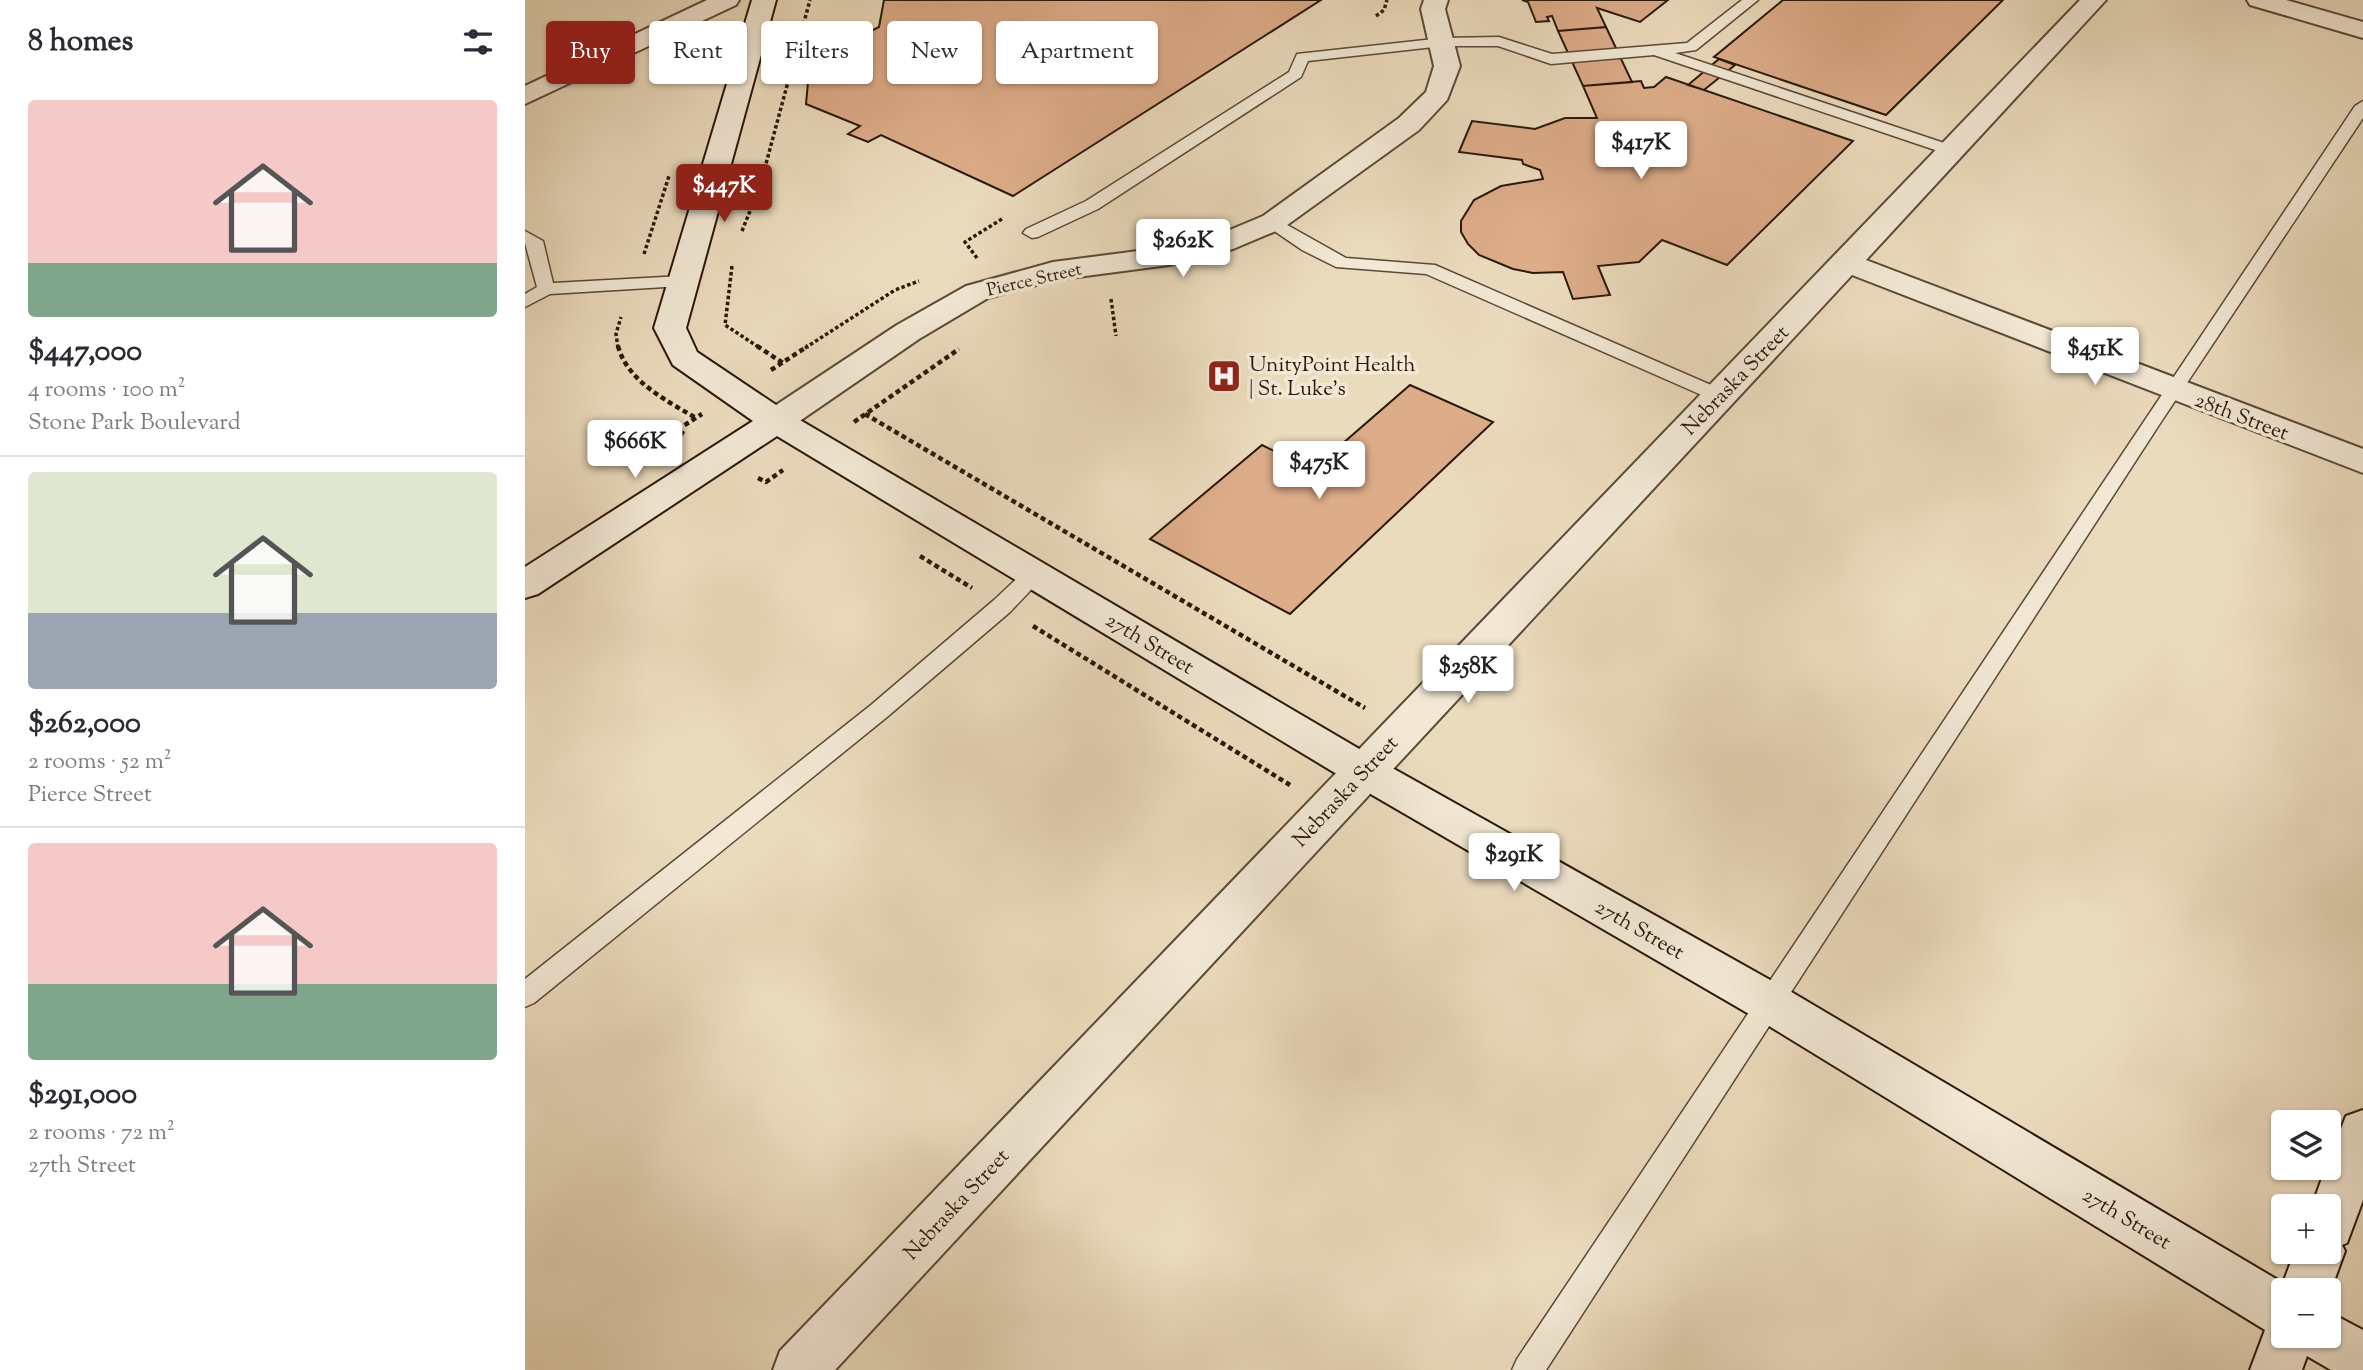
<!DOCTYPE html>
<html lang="en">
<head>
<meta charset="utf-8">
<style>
  :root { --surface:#fff; --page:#f7f7f7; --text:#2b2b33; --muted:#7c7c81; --line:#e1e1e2; --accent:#8f2418 }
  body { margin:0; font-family:"Sorts Mill Goudy",serif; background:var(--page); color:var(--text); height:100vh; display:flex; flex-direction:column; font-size:26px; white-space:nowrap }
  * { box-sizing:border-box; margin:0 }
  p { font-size:23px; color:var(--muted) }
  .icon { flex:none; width:38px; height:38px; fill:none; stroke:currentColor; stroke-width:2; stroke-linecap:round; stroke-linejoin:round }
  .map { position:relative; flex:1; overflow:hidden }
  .sheet { display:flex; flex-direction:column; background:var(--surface); width:525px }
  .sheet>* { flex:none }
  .banner { position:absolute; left:21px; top:21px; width:665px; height:63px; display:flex; gap:14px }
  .controls { position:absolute; left:1746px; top:1110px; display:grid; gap:14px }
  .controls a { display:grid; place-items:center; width:70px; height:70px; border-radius:7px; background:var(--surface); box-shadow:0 2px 5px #0004; font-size:35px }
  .price { position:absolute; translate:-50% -60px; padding:0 16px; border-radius:7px; background:#fff; color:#222; font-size:23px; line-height:46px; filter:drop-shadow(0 2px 4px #0008) }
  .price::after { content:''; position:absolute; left:50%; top:42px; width:21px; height:16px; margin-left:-10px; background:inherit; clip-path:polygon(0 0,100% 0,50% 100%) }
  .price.selected { background:var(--accent); color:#fff }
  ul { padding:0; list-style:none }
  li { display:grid; align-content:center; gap:14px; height:371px; padding:0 28px }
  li+li { border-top:2px solid var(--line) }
  li span { display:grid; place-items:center; height:217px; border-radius:7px; color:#555 }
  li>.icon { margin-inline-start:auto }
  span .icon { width:126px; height:126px; fill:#fffc; stroke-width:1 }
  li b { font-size:30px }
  h2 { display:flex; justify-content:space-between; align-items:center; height:84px; padding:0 28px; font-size:30px }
  .chip { padding:0 24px; border-radius:7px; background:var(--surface); box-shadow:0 2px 5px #0004; font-size:24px; line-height:63px }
  .chip.selected { background:var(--accent); color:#fff }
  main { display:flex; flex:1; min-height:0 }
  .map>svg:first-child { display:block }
</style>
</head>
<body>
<main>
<section class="sheet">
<h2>8 homes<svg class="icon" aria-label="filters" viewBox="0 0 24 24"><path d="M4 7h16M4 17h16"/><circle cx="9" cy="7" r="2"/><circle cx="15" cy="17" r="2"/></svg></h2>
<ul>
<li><span style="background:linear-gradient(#f6c9c9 75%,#7fa58c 0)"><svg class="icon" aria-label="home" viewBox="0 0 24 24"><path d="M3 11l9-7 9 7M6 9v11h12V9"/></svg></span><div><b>$447,000</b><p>4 rooms · 100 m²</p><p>Stone Park Boulevard</p></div></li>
<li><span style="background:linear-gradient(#dfe7d0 65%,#9aa5b1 0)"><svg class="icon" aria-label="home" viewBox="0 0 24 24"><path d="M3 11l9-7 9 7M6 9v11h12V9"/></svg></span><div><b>$262,000</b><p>2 rooms · 52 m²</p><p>Pierce Street</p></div></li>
<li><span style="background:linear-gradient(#f6c9c9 65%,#7fa58c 0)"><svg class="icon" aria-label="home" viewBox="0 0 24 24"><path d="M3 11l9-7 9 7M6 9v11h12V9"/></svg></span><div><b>$291,000</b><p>2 rooms · 72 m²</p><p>27th Street</p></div></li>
</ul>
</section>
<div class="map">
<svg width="1838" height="1370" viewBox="0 0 1838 1370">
  <rect width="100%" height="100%" fill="#ebdbbd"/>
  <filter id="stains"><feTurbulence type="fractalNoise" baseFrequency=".00286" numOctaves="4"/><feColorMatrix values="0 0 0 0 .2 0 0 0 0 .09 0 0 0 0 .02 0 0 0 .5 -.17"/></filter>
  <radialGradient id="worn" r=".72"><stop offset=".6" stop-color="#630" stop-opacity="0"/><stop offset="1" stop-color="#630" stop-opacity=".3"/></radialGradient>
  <path fill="#ddac89" stroke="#2a180b" stroke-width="2" d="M 359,0 L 796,0 L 488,196 L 356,135 L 343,142 L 323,134 L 335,126 L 281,104 L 285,61 L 354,27 Z
    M 997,0 L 1143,0 L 1115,22 L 1072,8 L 1081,27 L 1033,31 L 1027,16 L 1022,17 L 1024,21 L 1011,22 L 1003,2 Z
    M 1258,0 L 1478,0 L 1361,115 L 1189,57 Z
    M 1081,27 L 1107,82 L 1058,86 L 1033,31 Z
    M 1194,59 L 1210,65 L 1179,90 L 1163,85 Z
    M 1141,77 L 1328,141 L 1202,265 L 1137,240 L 1114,262 L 1073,266 L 1085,295 L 1048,299 L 1038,272 L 1008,273 L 988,269 L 954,255 L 943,244 L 936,232 L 936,221 L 949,200 L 976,186 L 1018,179 L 1015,170 L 998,164 L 997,160 L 934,152 L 947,121 L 1010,129 L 1040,118 L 1072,118 L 1058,86 L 1116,81 L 1119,88 L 1129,87 Z
    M 885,385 L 968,422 L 765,614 L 625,539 L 737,445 L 787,470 Z"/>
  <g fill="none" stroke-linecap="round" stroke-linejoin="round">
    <g stroke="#5a4938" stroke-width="3">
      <path id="service" d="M 1217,0 L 1233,0 L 1171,50 L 1150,53 L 1434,148 L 1436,151 L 1434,154 L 1422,154 L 1129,55 L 1026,64 L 973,46 L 918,46 L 783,61 L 776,77 L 573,209 L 513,237 L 507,238 L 498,233 L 501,229 L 561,201 L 764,72 L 772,54 L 918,38 L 974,37 L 1027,54 L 1162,43 Z
        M 1838,101 L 1838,118 L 1634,425 L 1021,1370 L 987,1370 L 992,1359 L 1830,106 Z
        M 748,217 L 821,258 L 910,265 L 1202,392 L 1205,396 L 1202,400 L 1188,400 L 901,274 L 811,267 L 777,250 L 742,226 L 739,222 Z
        M 0,231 L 18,241 L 28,283 L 157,276 L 166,281 L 157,286 L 25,294 L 0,307 L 0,294 L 12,287 L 0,243 Z
        M 510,566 L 518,569 L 521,574 L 485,612 L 362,717 L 9,1003 L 0,1007 L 0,979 L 346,705 L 469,600 L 502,569 Z"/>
    </g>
    <g stroke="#5a4938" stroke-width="4">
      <path id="minor" d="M 182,0 L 214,0 L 211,5 L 0,104 L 0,86 Z
        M 899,0 L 923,0 L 920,9 L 935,66 L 922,100 L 894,130 L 758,228 L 708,249 L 644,265 L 530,280 L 463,298 L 394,339 L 263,429 L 251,432 L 239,429 L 234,421 L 239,413 L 372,325 L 441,286 L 528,262 L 644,247 L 688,237 L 738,216 L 874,118 L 901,92 L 909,66 L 896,9 Z
        M 1555,0 L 1581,0 L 1341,260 L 1838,449 L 1838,473 L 1327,275 L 310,1370 L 248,1370 L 255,1351 Z
        M 1722,0 L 1761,0 L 1838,22 L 1838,38 L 1725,5 Z"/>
    </g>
    <g stroke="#2a180b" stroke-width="4">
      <path id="secondary" d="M 227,0 L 251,0 L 161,328 L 172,352 L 263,413 L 853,760 L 1263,990 L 1758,1283 L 1770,1251 L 1804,1251 L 1804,1206 L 1787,1206 L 1801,1167 L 1804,1167 L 1804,1159 L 1821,1116 L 1838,1110 L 1838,1200 L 1822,1243 L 1817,1245 L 1820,1251 L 1804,1295 L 1804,1290 L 1759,1290 L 1759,1335 L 1804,1335 L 1804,1312 L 1838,1330 L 1838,1370 L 1806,1370 L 1782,1356 L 1777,1370 L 1725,1370 L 1740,1330 L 1231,1018 L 825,782 L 252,436 L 13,594 L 0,598 L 0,567 L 228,421 L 148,365 L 129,328 Z"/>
    </g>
    <path stroke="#2a180b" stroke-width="3.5" stroke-dasharray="3.5 2.5" stroke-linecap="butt" d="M 851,16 L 859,10 L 862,0
      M 217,231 L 235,186 L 285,0
      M 119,254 L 144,176
      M 452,258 L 440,242 L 477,219
      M 207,266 L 200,325 L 235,348
      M 586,299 L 591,336
      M 93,348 L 91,334 L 96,317
      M 280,348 L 370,290 L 394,281"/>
    <path stroke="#2a180b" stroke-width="4.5" stroke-dasharray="5 3.5" stroke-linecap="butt" d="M 93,346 C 102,381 142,401 171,418
      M 232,346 L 258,363
      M 246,370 L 283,346
      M 340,414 L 840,708
      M 329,422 L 434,349
      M 159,434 L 152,430 L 177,414
      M 233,478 L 241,482 L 258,470
      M 395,556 L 447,588
      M 508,626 L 765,785"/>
    <use href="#service" fill="#f2e8d4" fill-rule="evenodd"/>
    <use href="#minor" fill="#f2e8d4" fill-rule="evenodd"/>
    <use href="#secondary" fill="#f2e8d4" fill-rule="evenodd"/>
  </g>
  <defs>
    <g id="hospital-square" transform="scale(1.75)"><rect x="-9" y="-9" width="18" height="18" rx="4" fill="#8f2418" stroke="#f2e8d4"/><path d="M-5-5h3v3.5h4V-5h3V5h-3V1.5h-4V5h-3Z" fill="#fff"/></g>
  </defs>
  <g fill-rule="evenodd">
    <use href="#hospital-square" x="699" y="376"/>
  </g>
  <g text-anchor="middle" stroke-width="7" stroke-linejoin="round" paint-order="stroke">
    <g font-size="18" fill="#2a180b" stroke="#f2e8d4">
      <text transform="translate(509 279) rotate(-13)" y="6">Pierce Street</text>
    </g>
    <g font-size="21" fill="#2a180b" stroke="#f2e8d4" text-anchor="start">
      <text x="724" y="371">UnityPoint Health<tspan x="724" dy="24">| St. Luke's</tspan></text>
    </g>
    <g font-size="21" fill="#2a180b" stroke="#f2e8d4">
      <text transform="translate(1210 380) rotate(-46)" y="7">Nebraska Street</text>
      <text transform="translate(1717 416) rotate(21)" y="7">28th Street</text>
      <text transform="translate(625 643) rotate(31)" y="7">27th Street</text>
      <text transform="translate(820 791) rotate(-47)" y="7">Nebraska Street</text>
      <text transform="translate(1115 929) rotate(30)" y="7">27th Street</text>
      <text transform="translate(431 1204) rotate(-47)" y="7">Nebraska Street</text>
      <text transform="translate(1602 1218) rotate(31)" y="7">27th Street</text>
    </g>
  </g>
  <rect width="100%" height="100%" filter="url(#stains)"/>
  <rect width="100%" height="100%" fill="url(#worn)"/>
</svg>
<div class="controls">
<a><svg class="icon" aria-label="layers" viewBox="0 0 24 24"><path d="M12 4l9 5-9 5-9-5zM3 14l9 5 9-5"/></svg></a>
<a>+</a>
<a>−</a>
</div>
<b class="price" style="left:1116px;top:181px">$417K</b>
<b class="price selected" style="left:199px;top:224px">$447K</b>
<b class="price" style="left:658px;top:279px">$262K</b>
<b class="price" style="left:1570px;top:387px">$451K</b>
<b class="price" style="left:110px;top:480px">$666K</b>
<b class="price" style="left:794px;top:501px">$475K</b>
<b class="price" style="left:943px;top:705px">$258K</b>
<b class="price" style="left:989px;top:893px">$291K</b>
<div class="banner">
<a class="chip selected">Buy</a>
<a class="chip">Rent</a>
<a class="chip">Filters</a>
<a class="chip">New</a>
<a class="chip">Apartment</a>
</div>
</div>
</main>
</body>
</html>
